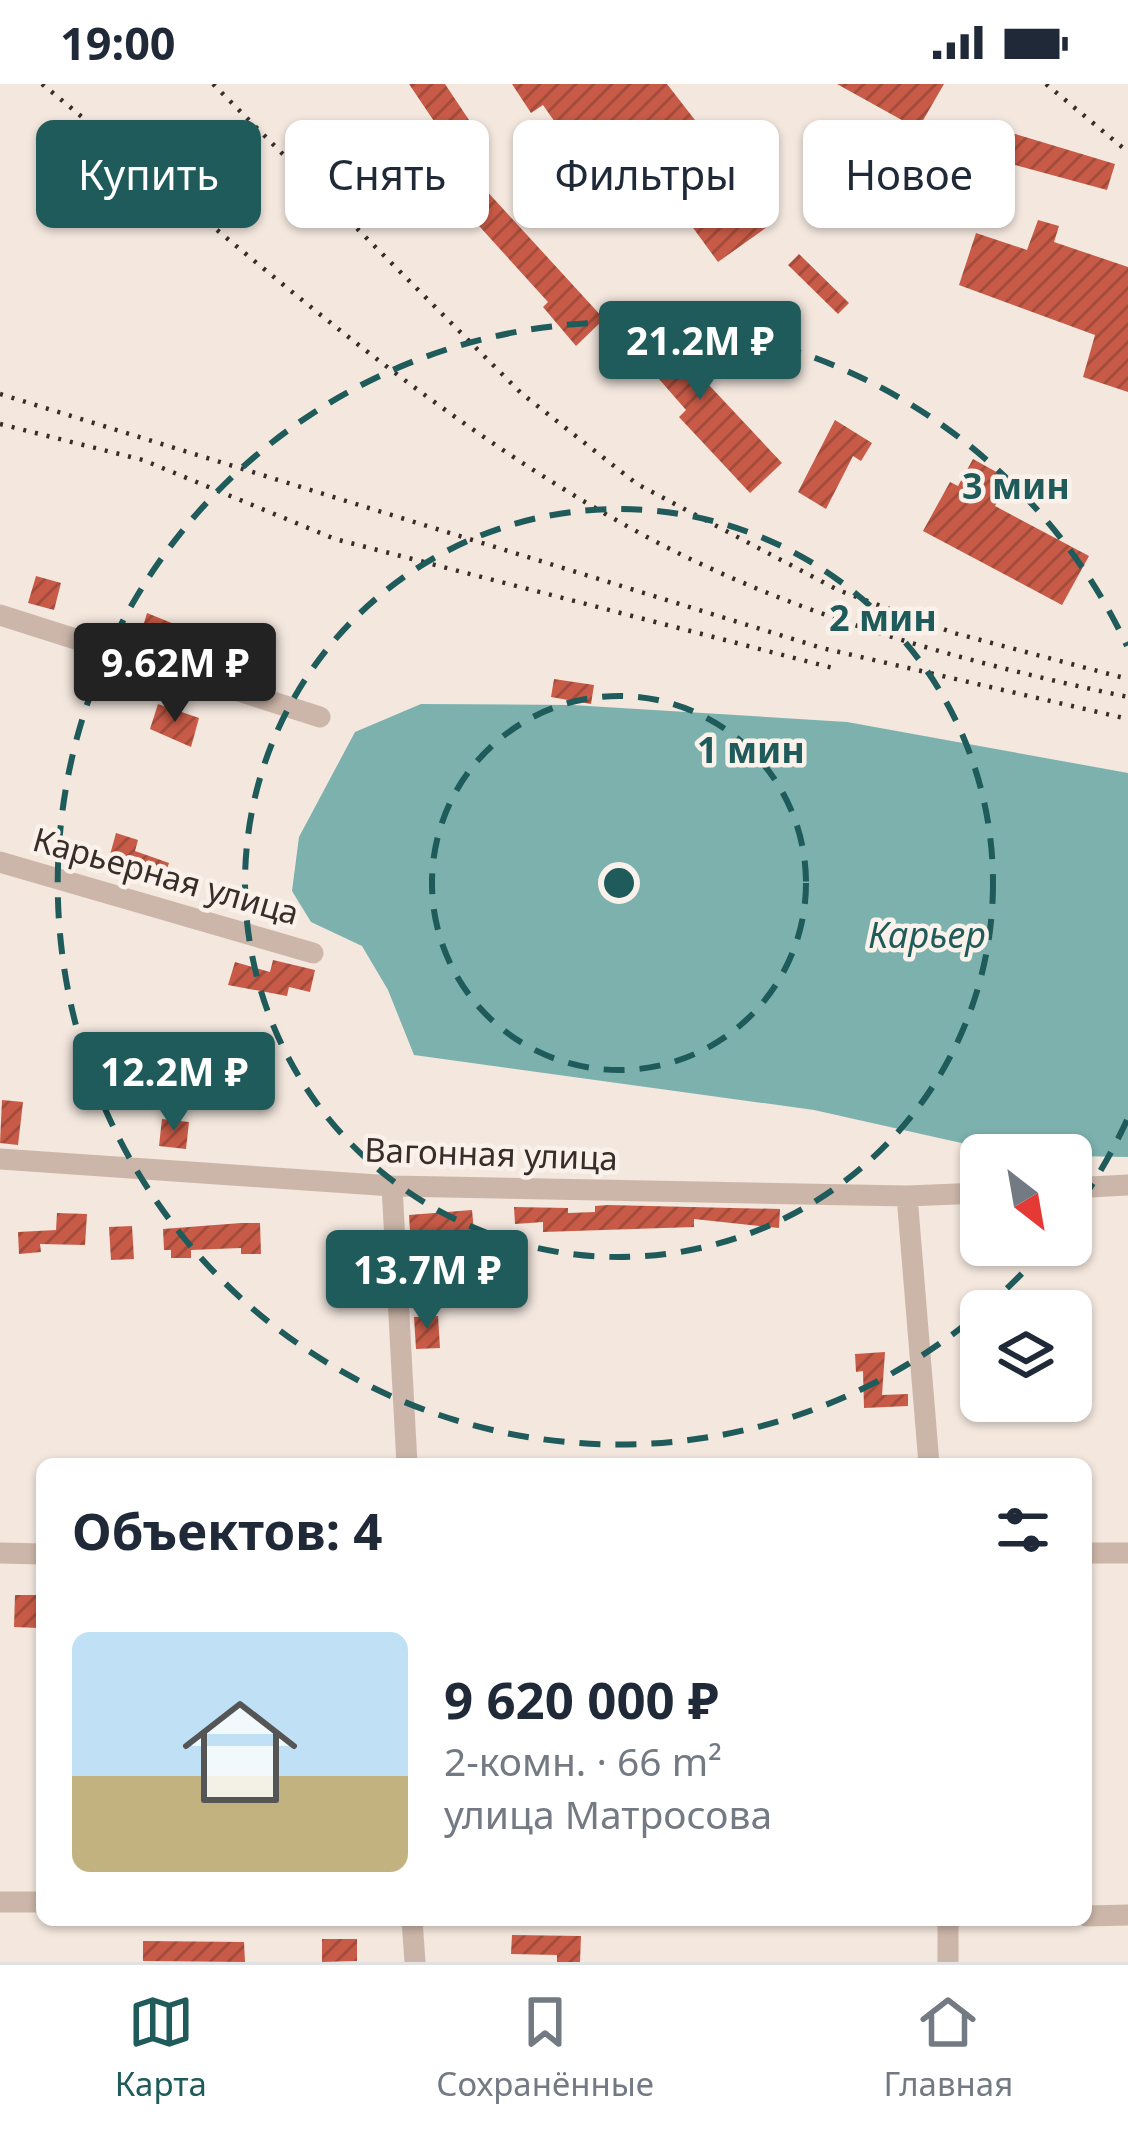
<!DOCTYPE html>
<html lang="ru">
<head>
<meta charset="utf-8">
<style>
  :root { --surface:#fff; --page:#f2f2f3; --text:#1f2937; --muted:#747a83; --line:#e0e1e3; --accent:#1e5b5a }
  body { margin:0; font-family:"Noto Sans",sans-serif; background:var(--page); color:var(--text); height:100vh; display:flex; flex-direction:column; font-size:45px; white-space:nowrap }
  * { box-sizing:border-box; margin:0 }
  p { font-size:39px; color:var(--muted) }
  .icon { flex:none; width:66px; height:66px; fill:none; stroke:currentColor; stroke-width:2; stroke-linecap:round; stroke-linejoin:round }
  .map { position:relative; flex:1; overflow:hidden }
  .panel { position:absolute; left:36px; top:1374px; width:1056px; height:468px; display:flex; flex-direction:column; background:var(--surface); border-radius:18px; box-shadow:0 3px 9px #0004 }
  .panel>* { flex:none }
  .banner { position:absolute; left:36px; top:36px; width:1056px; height:108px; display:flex; gap:24px }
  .needle { width:78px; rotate:149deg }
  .controls { position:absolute; left:960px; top:1050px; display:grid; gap:24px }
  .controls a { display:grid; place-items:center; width:132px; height:132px; border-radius:18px; background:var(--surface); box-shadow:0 3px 9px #0004; font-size:60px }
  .price { position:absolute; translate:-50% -102px; padding:0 27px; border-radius:12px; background:var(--accent); color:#fff; font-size:39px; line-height:78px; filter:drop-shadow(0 3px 6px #0008) }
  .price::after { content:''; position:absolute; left:50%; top:72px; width:36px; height:27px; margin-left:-18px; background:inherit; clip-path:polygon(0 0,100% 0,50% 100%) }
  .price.current { background:#222; color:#fff }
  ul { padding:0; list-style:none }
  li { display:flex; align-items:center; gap:36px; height:300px; padding:0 36px }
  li+li { border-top:3px solid var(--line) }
  li span { display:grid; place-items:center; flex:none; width:336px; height:240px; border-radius:18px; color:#555 }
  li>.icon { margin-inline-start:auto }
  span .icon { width:144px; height:144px; fill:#fffc; stroke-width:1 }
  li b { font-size:51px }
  h2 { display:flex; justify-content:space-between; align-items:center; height:144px; padding:0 36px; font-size:51px }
  .tag { padding:0 42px; border-radius:18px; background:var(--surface); box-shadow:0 3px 9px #0004; font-size:42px; line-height:108px }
  .tag.current { background:var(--accent); color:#fff }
  .status { display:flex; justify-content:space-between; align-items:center; height:84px; padding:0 60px; background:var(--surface); direction:ltr }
  .status svg { height:33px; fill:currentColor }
  .menu { display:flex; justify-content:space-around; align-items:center; height:168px; border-top:3px solid var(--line); background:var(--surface); font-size:33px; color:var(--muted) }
  .menu a { display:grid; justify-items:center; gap:6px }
  .menu .current { color:var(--accent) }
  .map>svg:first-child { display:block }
</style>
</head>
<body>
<div class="status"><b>19:00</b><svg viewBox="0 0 49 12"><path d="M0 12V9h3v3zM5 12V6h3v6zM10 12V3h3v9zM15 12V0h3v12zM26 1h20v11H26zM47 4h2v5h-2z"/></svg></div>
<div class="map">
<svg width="1128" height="1878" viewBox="0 0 1128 1878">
  <defs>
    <pattern id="building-hatch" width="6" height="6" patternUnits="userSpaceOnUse" patternTransform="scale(3)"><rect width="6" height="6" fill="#c85b47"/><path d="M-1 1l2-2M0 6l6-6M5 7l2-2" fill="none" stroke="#a34c3b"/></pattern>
  </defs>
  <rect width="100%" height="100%" fill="#f3e7de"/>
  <path fill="#7cb1ae" d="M 421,620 L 572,621 L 847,638 L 1128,689 L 1128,1073 L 1015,1071 L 814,1026 L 414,971 L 388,906 L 362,862 L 311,838 L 292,807 L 299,753 L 355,648 Z"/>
  <path fill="url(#building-hatch)" d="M 409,0 L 445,0 L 471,39 L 446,55 Z
    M 512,0 L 667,0 L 774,138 L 718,178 L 645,78 L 603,107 L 543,21 L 531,29 Z
    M 837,0 L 944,0 L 918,45 Z
    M 1002,46 L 1115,80 L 1107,106 L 993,75 Z
    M 473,92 L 604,235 L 576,262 L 543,223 L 548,218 L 451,111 Z
    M 1038,136 L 1059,142 L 1054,158 L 1128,183 L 1128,308 L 1083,293 L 1095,251 L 959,201 L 976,149 L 1027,166 Z
    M 799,170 L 849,219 L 838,230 L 788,181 Z
    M 633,220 L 782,379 L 750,409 L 679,333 L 686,326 L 611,240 Z
    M 835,336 L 872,359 L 861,377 L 853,372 L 826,425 L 798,408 Z
    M 973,375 L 1009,395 L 995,422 L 1089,472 L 1062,521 L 923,447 L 950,398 L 958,402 Z
    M 36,492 L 61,499 L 54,526 L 28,519 Z
    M 147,529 L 189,546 L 185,563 L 141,549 Z
    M 554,595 L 594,601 L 591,620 L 551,613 Z
    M 158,620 L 199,634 L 191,663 L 150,645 Z
    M 116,749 L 138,756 L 135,767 L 169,779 L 163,796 L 108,778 Z
    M 273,876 L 315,886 L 310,908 L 289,903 L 287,912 L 228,901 L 235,878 L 270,888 Z
    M 2,1016 L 23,1018 L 18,1061 L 0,1059 Z
    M 162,1035 L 189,1038 L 186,1065 L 159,1062 Z
    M 608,1121 L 780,1125 L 779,1144 L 694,1135 L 694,1143 L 543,1148 L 543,1138 L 515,1140 L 514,1123 L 568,1124 L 568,1129 L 595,1128 L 595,1122 Z
    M 472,1126 L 474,1148 L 410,1148 L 409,1131 Z
    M 57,1129 L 87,1130 L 85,1161 L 40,1160 L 41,1168 L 19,1170 L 18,1148 L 56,1146 Z
    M 241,1139 L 260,1139 L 261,1170 L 241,1170 L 241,1164 L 191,1166 L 191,1174 L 171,1174 L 171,1166 L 164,1166 L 163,1145 Z
    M 132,1142 L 134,1175 L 111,1176 L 109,1143 Z
    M 438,1232 L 440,1264 L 416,1265 L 414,1233 Z
    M 885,1268 L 882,1311 L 908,1310 L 908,1322 L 864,1324 L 863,1287 L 856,1288 L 855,1270 Z
    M 15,1511 L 40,1511 L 39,1544 L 14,1543 Z
    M 512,1851 L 581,1852 L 580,1878 L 557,1878 L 557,1871 L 511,1870 Z
    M 322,1855 L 357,1855 L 357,1877 L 322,1878 Z
    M 143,1857 L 244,1858 L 245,1878 L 143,1877 Z"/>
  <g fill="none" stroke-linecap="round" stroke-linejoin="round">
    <path stroke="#ccb6a9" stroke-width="21" d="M 0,531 L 320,633
      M 0,778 L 313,869
      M 0,1075 L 392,1102 L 907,1112 L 981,1109
      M 392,1102 L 407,1380
      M 1071,1104 L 1128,1101
      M 907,1112 L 929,1380
      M 0,1469 L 42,1470
      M 1086,1469 L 1128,1469
      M 0,1818 L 42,1818
      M 1086,1832 L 1128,1831
      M 412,1836 L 415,1878
      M 948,1836 L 948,1878"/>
    <path stroke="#392d29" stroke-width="4.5" stroke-dasharray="3 9" stroke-linecap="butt" d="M 42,0 C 244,165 437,346 670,465 C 813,537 972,580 1128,613
      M 213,0 L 521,309 L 637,400 L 838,506 L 954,549 L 1128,595
      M 1046,0 L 1128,68
      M 0,310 L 822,564 L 1128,635
      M 0,340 L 143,376 L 335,455 L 833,584"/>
  </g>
  <g fill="none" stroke="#1e5b5a" stroke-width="6" stroke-dasharray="21 15">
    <circle cx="619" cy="799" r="187"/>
    <circle cx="619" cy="799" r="374"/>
    <path d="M1127 1036A561 561 0 0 1 1073 1129M1046 1163A561 561 0 1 1 1127 562"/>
  </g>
  <g text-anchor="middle" stroke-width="9" stroke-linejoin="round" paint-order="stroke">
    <g font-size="33" fill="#392d29" stroke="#faf2ea">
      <text transform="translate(166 792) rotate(16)" y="12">Карьерная улица</text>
      <text transform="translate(491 1070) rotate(2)" y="12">Вагонная улица</text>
    </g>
    <g font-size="36" font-style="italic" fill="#1e5b5a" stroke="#faf2ea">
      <text x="927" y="864">Карьер</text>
    </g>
  </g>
  <circle cx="619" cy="799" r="18" fill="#1e5b5a" stroke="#faf2ea" stroke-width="6"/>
  <g font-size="36" text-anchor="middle" font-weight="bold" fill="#1e5b5a" stroke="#faf2ea" stroke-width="9" stroke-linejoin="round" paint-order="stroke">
    <text x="1016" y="415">3 мин</text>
    <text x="883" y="547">2 мин</text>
    <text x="751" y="679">1 мин</text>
  </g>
</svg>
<div class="controls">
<a><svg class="needle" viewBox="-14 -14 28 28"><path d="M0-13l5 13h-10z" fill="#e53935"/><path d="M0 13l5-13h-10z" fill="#747a83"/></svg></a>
<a><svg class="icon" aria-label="layers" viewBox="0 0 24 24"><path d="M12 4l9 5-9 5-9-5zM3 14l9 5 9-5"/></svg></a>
</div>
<b class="price" style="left:700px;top:319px">21.2M ₽</b>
<b class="price current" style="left:175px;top:641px">9.62M ₽</b>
<b class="price" style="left:174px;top:1050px">12.2M ₽</b>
<b class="price" style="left:427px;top:1248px">13.7M ₽</b>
<div class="banner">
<a class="tag current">Купить</a>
<a class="tag">Снять</a>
<a class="tag">Фильтры</a>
<a class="tag">Новое</a>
</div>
<section class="panel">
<h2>Объектов: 4<svg class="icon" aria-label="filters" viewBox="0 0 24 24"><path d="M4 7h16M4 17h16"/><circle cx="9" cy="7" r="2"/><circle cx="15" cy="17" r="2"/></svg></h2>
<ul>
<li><span style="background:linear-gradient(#bfe0f5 60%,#c2b280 0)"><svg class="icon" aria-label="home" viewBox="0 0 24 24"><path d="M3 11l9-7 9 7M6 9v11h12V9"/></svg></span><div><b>9 620 000 ₽</b><p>2-комн. · 66 m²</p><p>улица Матросова</p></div></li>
</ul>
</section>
</div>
<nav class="menu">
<a class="current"><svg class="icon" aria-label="map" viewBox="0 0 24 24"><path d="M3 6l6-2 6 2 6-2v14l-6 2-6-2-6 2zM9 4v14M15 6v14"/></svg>Карта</a>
<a><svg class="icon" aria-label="saved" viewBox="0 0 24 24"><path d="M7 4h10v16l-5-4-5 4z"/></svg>Сохранённые</a>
<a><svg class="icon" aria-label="home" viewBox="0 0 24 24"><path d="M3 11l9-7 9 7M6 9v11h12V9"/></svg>Главная</a>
</nav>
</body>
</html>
